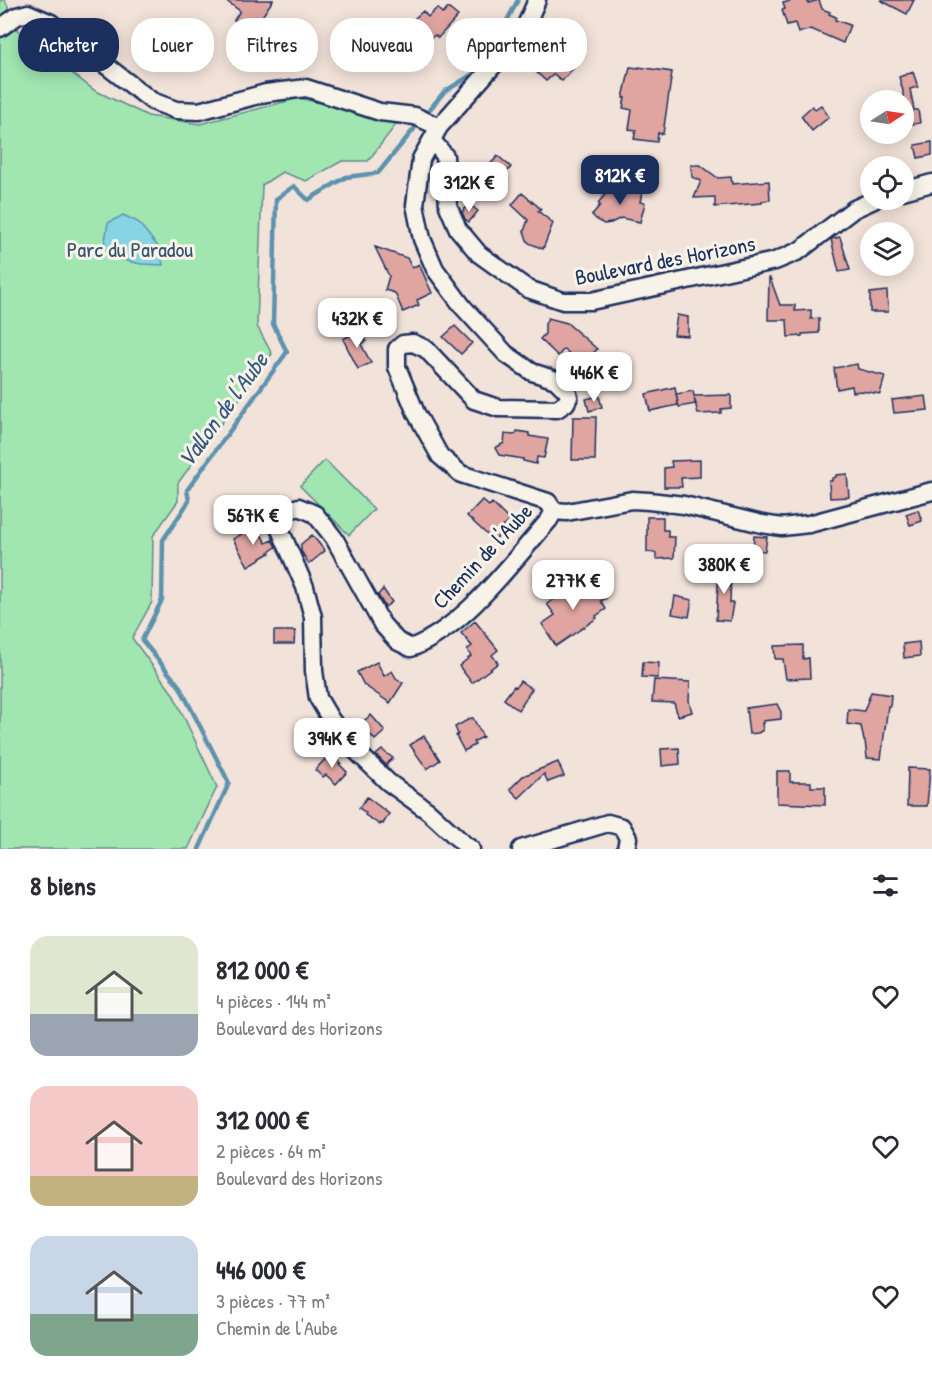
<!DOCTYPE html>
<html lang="fr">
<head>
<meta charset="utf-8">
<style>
  :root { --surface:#fff; --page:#f7f7f7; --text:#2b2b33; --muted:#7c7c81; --accent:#1b2f5e }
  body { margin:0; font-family:"Patrick Hand",sans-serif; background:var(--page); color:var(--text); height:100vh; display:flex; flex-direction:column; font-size:22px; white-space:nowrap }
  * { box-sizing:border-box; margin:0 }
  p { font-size:20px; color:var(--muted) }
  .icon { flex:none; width:33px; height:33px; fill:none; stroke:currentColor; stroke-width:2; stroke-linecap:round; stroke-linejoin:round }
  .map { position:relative; height:849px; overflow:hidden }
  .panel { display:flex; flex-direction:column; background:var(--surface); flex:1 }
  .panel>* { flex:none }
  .banner { position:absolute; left:18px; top:18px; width:600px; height:54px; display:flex; gap:12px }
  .needle { width:39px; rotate:78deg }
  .tools { position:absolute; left:860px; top:90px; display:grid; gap:12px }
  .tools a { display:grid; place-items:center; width:54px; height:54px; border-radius:50%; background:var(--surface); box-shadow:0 3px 15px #0003; font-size:30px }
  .price { position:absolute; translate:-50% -51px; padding:0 14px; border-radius:12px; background:#fff; color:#222; font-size:20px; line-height:39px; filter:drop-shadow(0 2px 3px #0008) }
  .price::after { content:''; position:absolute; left:50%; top:36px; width:18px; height:14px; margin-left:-9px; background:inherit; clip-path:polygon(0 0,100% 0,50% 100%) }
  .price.active { background:var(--accent); color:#fff }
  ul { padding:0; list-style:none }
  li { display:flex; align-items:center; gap:18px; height:150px; padding:0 30px }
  li span { display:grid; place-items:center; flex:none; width:168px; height:120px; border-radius:18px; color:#555 }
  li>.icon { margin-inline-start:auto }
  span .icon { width:72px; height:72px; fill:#fffc; stroke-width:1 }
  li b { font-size:26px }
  h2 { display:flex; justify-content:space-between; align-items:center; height:72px; padding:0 30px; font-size:26px }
  .tag { padding:0 21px; border-radius:24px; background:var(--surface); box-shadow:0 3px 15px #0003; font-size:21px; line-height:54px }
  .tag.active { background:var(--accent); color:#fff }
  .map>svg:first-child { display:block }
</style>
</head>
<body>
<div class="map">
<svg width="932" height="849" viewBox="0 0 932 849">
  <rect width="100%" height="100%" fill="#f2e3da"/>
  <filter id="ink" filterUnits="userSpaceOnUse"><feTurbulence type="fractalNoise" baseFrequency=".0167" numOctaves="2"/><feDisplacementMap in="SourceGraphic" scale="12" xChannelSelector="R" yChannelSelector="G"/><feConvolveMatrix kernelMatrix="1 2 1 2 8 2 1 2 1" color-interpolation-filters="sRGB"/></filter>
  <g filter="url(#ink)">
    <path fill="#a1e6b1" stroke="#5e8a88" stroke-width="1.5" d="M 0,0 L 5,0 L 20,33 L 94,90 L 148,116 L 200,124 L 299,98 L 398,122 L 368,161 L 342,161 L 306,181 L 282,172 L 262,185 L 257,326 L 272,354 L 178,483 L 178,501 L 153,536 L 152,602 L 132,638 L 173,694 L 217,787 L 188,849 L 0,849 Z
      M 325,460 L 374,509 L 349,535 L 300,486 Z"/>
    <path fill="#86d4e4" stroke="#5b92ae" stroke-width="1.5" d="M 123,215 L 138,222 L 160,249 L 163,265 L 141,264 L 118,259 L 104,246 L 108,223 Z"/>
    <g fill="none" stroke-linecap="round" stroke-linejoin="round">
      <path stroke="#5b92ae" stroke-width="4.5" d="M 430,109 L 444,92 L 481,69 L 518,0
        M 199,849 L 229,783 L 180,687 L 142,640 L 162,600 L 163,540 L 189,501 L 187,490 L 287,352 L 273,324 L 276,199 L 294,186 L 308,200 L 346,177 L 378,173 L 414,129"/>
    </g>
    <path fill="#e0a5a1" stroke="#1b2f5e" stroke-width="1.5" d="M 225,0 L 273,0 L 259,21 L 257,20 L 249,30 L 234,20 L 240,11 Z
      M 794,0 L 807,0 L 808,3 L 819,0 L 822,9 L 830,12 L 829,14 L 836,17 L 835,20 L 850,25 L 843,43 L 811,29 L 798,33 L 795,23 L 787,25 L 782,10 L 785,9 L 783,3 Z
      M 880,0 L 914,0 L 907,14 Z
      M 437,8 L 443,14 L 448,8 L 458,16 L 438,38 L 435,35 L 425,43 L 408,24 L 423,11 L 428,17 Z
      M 559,33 L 585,55 L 562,81 L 554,74 L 546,81 L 534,70 L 542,63 L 536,57 Z
      M 630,67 L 639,68 L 639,67 L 672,72 L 663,134 L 658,133 L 657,142 L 634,139 L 636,130 L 629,129 L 632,110 L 623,108 L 625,98 L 623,98 Z
      M 913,72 L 918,87 L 910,89 L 914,110 L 918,110 L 920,123 L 908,125 L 907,123 L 903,124 L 903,91 L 899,77 Z
      M 821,105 L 829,117 L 812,131 L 801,116 L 812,106 L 815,109 Z
      M 932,142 L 932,155 L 918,158 L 915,145 Z
      M 498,156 L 511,167 L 490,192 L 484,188 L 483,189 L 474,181 Z
      M 691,165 L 700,165 L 718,178 L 731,177 L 732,184 L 769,181 L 770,200 L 762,201 L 762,203 L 715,207 L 715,197 L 694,198 L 701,181 L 692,177 Z
      M 616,182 L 625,189 L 642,193 L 640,202 L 645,203 L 640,222 L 621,218 L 611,223 L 604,224 L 598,221 L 592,215 L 600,205 L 598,203 Z
      M 522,193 L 541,209 L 538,211 L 553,223 L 543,249 L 529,243 L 527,240 L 524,231 L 528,220 L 512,205 Z
      M 469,204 L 478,211 L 469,222 L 465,219 L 462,212 Z
      M 840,237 L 850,270 L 839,272 L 831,239 Z
      M 375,247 L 407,258 L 412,268 L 419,264 L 432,293 L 417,300 L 419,305 L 403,312 L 395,293 L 385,290 L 389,276 Z
      M 769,278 L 770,278 L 780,305 L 795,305 L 795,311 L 811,310 L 811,319 L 819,318 L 819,333 L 802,334 L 802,336 L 788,337 L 787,320 L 768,320 Z
      M 887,291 L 888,312 L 870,312 L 870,293 Z
      M 677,315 L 688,317 L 688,336 L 674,335 Z
      M 548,318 L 567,323 L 597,349 L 592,355 L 598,360 L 590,369 L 584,364 L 583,366 L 564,349 L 558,356 L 540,339 L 545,334 L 545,324 Z
      M 455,326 L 472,343 L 461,354 L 443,337 Z
      M 360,330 L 366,341 L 361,344 L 371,363 L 358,369 L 343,339 Z
      M 857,364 L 858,369 L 885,376 L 880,394 L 862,391 L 853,392 L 852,386 L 837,389 L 834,368 Z
      M 675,387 L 678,405 L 650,411 L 646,394 Z
      M 693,391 L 694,396 L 731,395 L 731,408 L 721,409 L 721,413 L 698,414 L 694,398 L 696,404 L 679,407 L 676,394 Z
      M 599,396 L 602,407 L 589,411 L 586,399 Z
      M 926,396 L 928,410 L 894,413 L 892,400 Z
      M 573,417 L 596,417 L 595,460 L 572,460 Z
      M 517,431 L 529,433 L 529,436 L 548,439 L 544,458 L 537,457 L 536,464 L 523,461 L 523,459 L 499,455 L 495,448 L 504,443 L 505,434 L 514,435 L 515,434 L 516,434 Z
      M 700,460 L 700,477 L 681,478 L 682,487 L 664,487 L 664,468 L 672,467 L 671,461 Z
      M 847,474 L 849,497 L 830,498 L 829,481 L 832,481 L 832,478 L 836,477 L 836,475 Z
      M 482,500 L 489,506 L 492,503 L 509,520 L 502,528 L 502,532 L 494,541 L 467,516 Z
      M 918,510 L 922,521 L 910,525 L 906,514 Z
      M 647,517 L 663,517 L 663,530 L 668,530 L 668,537 L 675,537 L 674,558 L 656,559 L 656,553 L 647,552 Z
      M 256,525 L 266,543 L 272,540 L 276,547 L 269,552 L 270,553 L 248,566 L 233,539 Z
      M 312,535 L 325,551 L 309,564 L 301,551 L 301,544 Z
      M 754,536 L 767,537 L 765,551 L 753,550 Z
      M 719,568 L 731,568 L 730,603 L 733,603 L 730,621 L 716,620 Z
      M 565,578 L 574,578 L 587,597 L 600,588 L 606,598 L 601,601 L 606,609 L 596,616 L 597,618 L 556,646 L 542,624 L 555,615 L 547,604 L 565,592 Z
      M 383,589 L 392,602 L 385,607 L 378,595 Z
      M 675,596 L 692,600 L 689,617 L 672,614 Z
      M 475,621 L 498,650 L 492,655 L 498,663 L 472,683 L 459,666 L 471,656 L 467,650 L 472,646 L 461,633 Z
      M 274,631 L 295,631 L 294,644 L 274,644 Z
      M 919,642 L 920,656 L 904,658 L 903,644 Z
      M 803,645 L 803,659 L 809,658 L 810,678 L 786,679 L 783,659 L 775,659 L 774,646 Z
      M 377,662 L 384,676 L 392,671 L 396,678 L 403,683 L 390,703 L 364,685 L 357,672 Z
      M 643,662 L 659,663 L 658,678 L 642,677 Z
      M 654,680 L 690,682 L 689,701 L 692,712 L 678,716 L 674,703 L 652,702 Z
      M 520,681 L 532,689 L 518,710 L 504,699 L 514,686 L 516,687 Z
      M 871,692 L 891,695 L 890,706 L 888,706 L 881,759 L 867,758 L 865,741 L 864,741 L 861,726 L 847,724 L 848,709 L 864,711 Z
      M 777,704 L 781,712 L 781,719 L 763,721 L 764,723 L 762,723 L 763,730 L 758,733 L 749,734 L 746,708 Z
      M 371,715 L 385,731 L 375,740 L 360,724 Z
      M 471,718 L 473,718 L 483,737 L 473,742 L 475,745 L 464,751 L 456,736 L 458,734 L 455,727 Z
      M 424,736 L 440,760 L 427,769 L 410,745 Z
      M 679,748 L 680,764 L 662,766 L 661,749 Z
      M 382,750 L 393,758 L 386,765 L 376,755 Z
      M 330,754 L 341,763 L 339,764 L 347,772 L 336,784 L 326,775 L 323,777 L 315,770 Z
      M 558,762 L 564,776 L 548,782 L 544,774 L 519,798 L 510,789 L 523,776 Z
      M 908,768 L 930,769 L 927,806 L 907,806 Z
      M 777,771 L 790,771 L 790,782 L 811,782 L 811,787 L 825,787 L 825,805 L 777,803 Z
      M 367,797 L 389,814 L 383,824 L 381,823 L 380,825 L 365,815 L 366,813 L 359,808 Z"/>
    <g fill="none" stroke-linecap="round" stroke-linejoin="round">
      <g stroke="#1b2f5e" stroke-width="21">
        <path id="minor" d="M 537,0 L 523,32 L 439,127 L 421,159 L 415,205 L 422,239 L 435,269 L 463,307 L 506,354 L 532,372 L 556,380 L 567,391 L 569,397 L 566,403 L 557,409 L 498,408 L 474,400 L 426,349 L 413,343 L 403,344 L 397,349 L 397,367 L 416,413 L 440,456 L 461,474 L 548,502 L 554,511
          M 0,28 L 17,16 L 28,13 L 51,23 L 152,101 L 176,110 L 199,111 L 266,93 L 306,88 L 380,112 L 415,116 L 439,127
          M 432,140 L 445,156 L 448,206 L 458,229 L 479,254 L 528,289 L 563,301 L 591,301 L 775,261 L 799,251 L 854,209 L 874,200
          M 903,191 L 932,183
          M 554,511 L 567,512 L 632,500 L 649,501 L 684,505 L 762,524 L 782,527 L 809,524 L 932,491
          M 471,849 L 465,845 L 428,811 L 388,782 L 351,746 L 331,720 L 318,698 L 314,671 L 313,617 L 305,587 L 278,525 L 283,512 L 299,507 L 315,514 L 334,538 L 382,624 L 397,641 L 411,648 C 465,627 511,563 549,520 L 554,511
          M 521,849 L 608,823 L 622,827 L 628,838 L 626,849"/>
      </g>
      <use href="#minor" stroke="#f7f3e8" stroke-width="16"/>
    </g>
  </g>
  <g text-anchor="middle" stroke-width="6" stroke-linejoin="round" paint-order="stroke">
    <g font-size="22" fill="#36546f" stroke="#f7f3e8">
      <text x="130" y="257">Parc du Paradou</text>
    </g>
    <g font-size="22" fill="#1b2f5e" stroke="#f7f3e8">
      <text transform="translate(665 260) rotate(-11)" y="8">Boulevard des Horizons</text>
      <text transform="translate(482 556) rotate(-47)" y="8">Chemin de l'Aube</text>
    </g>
    <g font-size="24" font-style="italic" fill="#365880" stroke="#f7f3e8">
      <text transform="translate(223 410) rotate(-54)" y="8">Vallon de l'Aube</text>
    </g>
  </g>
</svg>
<div class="tools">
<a><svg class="needle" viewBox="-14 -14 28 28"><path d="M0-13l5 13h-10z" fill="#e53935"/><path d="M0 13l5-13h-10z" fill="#7c7c81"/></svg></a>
<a><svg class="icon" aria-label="locate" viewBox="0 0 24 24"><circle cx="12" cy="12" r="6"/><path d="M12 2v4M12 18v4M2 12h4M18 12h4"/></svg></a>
<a><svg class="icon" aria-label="layers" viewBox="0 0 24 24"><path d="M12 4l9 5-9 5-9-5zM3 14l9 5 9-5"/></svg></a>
</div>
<b class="price active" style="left:620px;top:206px">812K €</b>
<b class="price" style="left:469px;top:213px">312K €</b>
<b class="price" style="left:357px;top:349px">432K €</b>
<b class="price" style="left:594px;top:403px">446K €</b>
<b class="price" style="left:253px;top:546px">567K €</b>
<b class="price" style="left:724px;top:595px">380K €</b>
<b class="price" style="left:573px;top:611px">277K €</b>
<b class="price" style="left:332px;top:769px">394K €</b>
<div class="banner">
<a class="tag active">Acheter</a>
<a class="tag">Louer</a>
<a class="tag">Filtres</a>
<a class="tag">Nouveau</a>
<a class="tag">Appartement</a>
</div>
</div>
<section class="panel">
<h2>8 biens<svg class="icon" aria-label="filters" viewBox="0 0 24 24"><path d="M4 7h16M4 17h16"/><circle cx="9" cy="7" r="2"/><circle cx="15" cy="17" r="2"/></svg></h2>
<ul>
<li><span style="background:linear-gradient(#dfe7d0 65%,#9aa5b1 0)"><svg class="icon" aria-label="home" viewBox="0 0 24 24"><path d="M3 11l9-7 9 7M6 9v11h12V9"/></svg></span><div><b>812 000 €</b><p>4 pièces · 144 m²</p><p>Boulevard des Horizons</p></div><svg class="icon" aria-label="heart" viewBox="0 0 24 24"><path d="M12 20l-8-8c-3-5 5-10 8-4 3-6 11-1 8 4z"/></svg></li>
<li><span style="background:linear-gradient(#f6c9c9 75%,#c2b280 0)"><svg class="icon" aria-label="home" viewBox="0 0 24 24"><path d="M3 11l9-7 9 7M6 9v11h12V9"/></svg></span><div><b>312 000 €</b><p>2 pièces · 64 m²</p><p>Boulevard des Horizons</p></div><svg class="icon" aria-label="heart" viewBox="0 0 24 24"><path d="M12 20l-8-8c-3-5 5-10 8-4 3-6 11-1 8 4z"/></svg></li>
<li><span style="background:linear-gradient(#c9d6e8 65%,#7fa58c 0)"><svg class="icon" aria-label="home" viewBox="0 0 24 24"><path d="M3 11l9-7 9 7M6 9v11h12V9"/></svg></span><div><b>446 000 €</b><p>3 pièces · 77 m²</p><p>Chemin de l'Aube</p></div><svg class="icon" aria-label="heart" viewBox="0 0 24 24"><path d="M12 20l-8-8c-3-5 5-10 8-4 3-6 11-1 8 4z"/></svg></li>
</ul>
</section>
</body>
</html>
